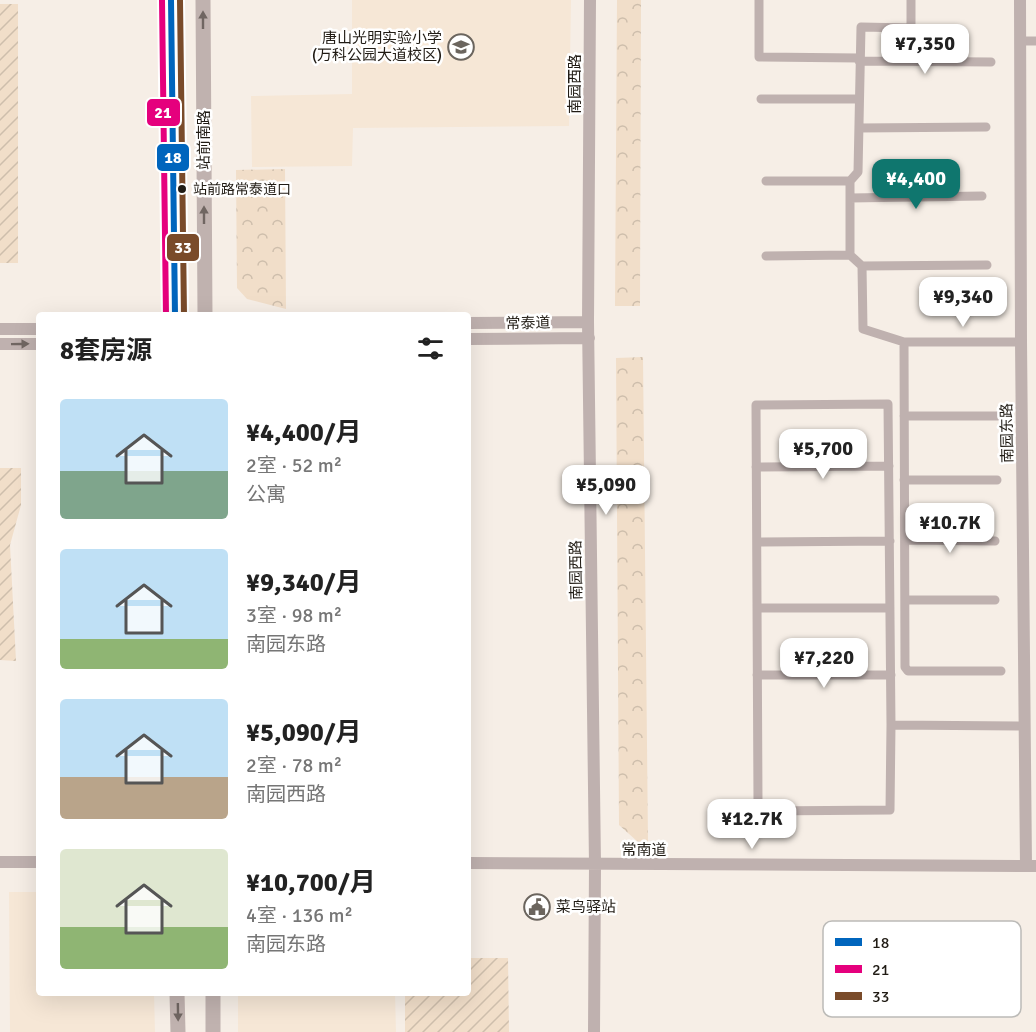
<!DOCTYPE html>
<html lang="zh">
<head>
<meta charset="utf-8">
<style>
  :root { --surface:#fff; --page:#f2f2f2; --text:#222; --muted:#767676; --accent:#0f766e }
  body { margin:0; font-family:Signika,"Noto Sans SC",sans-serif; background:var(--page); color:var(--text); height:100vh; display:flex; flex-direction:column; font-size:22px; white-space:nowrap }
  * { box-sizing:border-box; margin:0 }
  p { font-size:20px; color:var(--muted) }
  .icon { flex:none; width:33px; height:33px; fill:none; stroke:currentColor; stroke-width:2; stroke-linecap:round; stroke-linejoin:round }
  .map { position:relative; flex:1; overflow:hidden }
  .details { position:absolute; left:36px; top:312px; width:435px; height:684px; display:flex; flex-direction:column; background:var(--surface); border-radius:6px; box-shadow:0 6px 24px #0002 }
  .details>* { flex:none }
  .price { position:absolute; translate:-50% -51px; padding:0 14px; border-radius:12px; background:#fff; color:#222; font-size:20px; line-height:39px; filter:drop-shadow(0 2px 3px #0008) }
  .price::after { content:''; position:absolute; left:50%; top:36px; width:18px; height:14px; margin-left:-9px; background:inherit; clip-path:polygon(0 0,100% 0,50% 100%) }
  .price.on { background:var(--accent); color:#fff }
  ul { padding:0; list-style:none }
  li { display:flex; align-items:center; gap:18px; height:150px; padding:0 24px }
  li span { display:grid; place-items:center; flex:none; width:168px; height:120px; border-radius:6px; color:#555 }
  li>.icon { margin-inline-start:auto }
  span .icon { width:72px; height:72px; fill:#fffc; stroke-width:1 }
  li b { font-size:26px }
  h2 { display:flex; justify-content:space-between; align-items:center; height:72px; padding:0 24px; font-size:26px }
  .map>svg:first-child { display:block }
</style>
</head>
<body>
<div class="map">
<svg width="1036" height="1032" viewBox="0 0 1036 1032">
  <defs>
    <pattern id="park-crowns" width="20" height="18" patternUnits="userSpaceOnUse" patternTransform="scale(1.5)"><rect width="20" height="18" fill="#f1dec9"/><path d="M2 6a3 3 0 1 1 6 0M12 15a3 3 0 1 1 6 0" fill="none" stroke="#cebeac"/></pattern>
    <pattern id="garden-furrows" width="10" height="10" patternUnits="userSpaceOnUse" patternTransform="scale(1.5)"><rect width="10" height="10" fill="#f1dec9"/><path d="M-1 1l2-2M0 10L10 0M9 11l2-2" fill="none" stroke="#cebeac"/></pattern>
  </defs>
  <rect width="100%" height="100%" fill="#f6eee6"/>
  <path fill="#f6e7d6" d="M 352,0 L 571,0 L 569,126 L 353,128 L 352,166 L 252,167 L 251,96 L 352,94 Z
    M 9,892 L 39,892 L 39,993 L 154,993 L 155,1032 L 10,1032 Z
    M 238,993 L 395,993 L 396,1032 L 238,1032 Z"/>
  <path fill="url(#park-crowns)" d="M 617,0 L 641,0 L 640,306 L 615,306 Z
    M 285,169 L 286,309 L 247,299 L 237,288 L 236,170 Z
    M 643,357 L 648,842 L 638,842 L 619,825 L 616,358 Z"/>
  <path fill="url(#garden-furrows)" d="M 0,4 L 18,4 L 18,263 L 0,263 Z
    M 0,468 L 21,468 L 21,505 L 10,545 L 16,661 L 0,660 Z
    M 468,958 L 508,958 L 509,1032 L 405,1032 L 405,993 L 468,993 Z"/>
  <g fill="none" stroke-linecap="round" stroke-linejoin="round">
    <path stroke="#bfb1af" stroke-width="9" d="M 759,0 L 759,57 L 859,58
      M 1020,41 L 1036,41
      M 859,61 L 991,62
      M 761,99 L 859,99
      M 859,128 L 986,127
      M 766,181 L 850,181 L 858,172 L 861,27 L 911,28 L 911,0
      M 850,181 L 850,255 L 862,266 L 863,329 L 904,342 L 905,667 L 908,671 L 1001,671
      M 850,198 L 982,196
      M 766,256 L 850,255
      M 862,266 L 987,265
      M 904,342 L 1021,342
      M 904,416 L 999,416
      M 756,467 L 889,466
      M 904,480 L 997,480
      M 905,540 L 995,541
      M 757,542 L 890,541
      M 905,600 L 995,600
      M 757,608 L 890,608
      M 757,675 L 891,675
      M 891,725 L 890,810 L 764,811 L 758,802 L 756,405 L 888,404 L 891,725 L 1025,726"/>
    <path stroke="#bfb1af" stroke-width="12" d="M 590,0 L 588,322 L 595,865 L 594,1032
      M 1020,0 L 1021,342 L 1026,866
      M 468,323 L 588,322
      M 0,329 L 39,329
      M 468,339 L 589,338
      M 0,344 L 39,344
      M 0,862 L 39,862
      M 468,863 L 1036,866"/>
    <path stroke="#c0b2af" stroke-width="15" d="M 171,0 L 175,315
      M 203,0 L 205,315
      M 177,993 L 178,1032
      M 213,1032 L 213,993"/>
    <g stroke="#fff" stroke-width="10">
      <path id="bus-1" d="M 171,0 L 175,315"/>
    </g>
    <g stroke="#fff" stroke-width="10">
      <path id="bus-2" d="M 162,0 L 166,315"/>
    </g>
    <g stroke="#fff" stroke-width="10">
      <path id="bus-3" d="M 180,0 L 184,315"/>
    </g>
    <use href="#bus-1" stroke="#0065bd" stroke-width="6"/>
    <use href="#bus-2" stroke="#e5007d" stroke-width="6"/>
    <use href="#bus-3" stroke="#7a4b2a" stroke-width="6"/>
  </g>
  <defs><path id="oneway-solid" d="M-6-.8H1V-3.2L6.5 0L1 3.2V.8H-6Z" transform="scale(1.5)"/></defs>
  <g fill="#706662">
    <use href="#oneway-solid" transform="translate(203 20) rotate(-90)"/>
    <use href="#oneway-solid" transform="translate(204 215) rotate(-90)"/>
    <use href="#oneway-solid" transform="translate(20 344) rotate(-1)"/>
    <use href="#oneway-solid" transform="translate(178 1012) rotate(89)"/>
  </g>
  <defs>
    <g id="school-ring" transform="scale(1.35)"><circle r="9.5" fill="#fff" stroke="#6b655e" stroke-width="1.5"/><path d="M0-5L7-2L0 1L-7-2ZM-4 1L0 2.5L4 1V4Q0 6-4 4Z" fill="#6b655e"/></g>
    <g id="civic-ring" transform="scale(1.35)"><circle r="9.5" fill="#fff" stroke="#6b655e" stroke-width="1.5"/><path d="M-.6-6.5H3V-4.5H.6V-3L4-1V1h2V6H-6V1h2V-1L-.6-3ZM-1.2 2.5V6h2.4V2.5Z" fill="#6b655e"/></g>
  </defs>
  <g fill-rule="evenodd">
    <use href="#school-ring" x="461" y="47"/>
    <use href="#civic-ring" x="537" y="907"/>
  </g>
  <circle fill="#201b14" stroke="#fff" stroke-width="2" cx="182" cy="189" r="5"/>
  <g text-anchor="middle" stroke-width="5" stroke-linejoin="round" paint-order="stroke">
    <g font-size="14" fill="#201b14" stroke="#fff" text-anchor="start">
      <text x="193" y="194">站前路常泰道口</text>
    </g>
    <g font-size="15" fill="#201b14" stroke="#fff" text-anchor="end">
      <text x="442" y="43">唐山光明实验小学<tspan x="442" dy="17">(万科公园大道校区)</tspan></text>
      <text x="556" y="912" text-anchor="start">菜鸟驿站</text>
    </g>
    <g font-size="15" fill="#201b14" stroke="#fff">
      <text transform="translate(575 84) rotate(-90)" y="5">南园西路</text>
      <text transform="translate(204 140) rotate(-90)" y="5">站前南路</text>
      <text transform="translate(528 323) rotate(-1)" y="5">常泰道</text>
      <text transform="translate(1007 433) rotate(-91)" y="5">南园东路</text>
      <text transform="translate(576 570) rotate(-91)" y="5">南园西路</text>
      <text x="644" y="855">常南道</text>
    </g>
  </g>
  <rect x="823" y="921" width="198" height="96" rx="9" fill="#fff" stroke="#bcbbb8" stroke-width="1.5"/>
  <rect x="835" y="938" width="27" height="8" fill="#0065bd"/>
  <rect x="835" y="965" width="27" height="8" fill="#e5007d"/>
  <rect x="835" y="992" width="27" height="8" fill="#7a4b2a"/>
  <g font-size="16" fill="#201b14">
    <text x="872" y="948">18</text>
    <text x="872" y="975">21</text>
    <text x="872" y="1002">33</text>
  </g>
  <g stroke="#fff" stroke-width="2">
    <rect x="146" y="98" width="35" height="29" rx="6" fill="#e5007d"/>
    <rect x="156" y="143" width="34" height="29" rx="6" fill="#0065bd"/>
    <rect x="166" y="233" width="34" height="29" rx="6" fill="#7a4b2a"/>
  </g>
  <g font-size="16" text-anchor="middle" font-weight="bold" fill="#fff">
    <text x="163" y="118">21</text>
    <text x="173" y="163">18</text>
    <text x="183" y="253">33</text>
  </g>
</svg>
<b class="price" style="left:925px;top:75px">¥7,350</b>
<b class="price on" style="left:916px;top:210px">¥4,400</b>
<b class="price" style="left:963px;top:328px">¥9,340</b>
<b class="price" style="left:823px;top:480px">¥5,700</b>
<b class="price" style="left:606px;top:516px">¥5,090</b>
<b class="price" style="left:950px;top:554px">¥10.7K</b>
<b class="price" style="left:824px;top:689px">¥7,220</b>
<b class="price" style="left:752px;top:850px">¥12.7K</b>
<section class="details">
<h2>8套房源<svg class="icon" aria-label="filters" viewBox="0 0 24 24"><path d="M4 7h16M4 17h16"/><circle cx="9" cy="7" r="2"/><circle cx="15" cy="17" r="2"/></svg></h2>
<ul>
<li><span style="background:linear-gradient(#bfe0f5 60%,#7fa58c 0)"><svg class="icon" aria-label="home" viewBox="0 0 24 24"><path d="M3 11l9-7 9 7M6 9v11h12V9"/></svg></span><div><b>¥4,400/月</b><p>2室 · 52 m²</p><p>公寓</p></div></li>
<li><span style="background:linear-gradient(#bfe0f5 75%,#8fb573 0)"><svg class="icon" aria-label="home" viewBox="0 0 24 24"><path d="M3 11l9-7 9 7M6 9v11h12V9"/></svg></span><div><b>¥9,340/月</b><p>3室 · 98 m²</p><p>南园东路</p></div></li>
<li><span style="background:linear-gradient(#bfe0f5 65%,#b9a48a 0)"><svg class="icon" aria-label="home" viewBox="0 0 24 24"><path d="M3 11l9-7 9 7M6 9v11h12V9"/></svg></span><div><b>¥5,090/月</b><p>2室 · 78 m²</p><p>南园西路</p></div></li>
<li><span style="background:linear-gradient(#dfe7d0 65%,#8fb573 0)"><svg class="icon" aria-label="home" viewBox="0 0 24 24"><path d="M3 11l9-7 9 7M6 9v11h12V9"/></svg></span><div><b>¥10,700/月</b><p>4室 · 136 m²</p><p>南园东路</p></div></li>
</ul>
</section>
</div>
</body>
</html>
